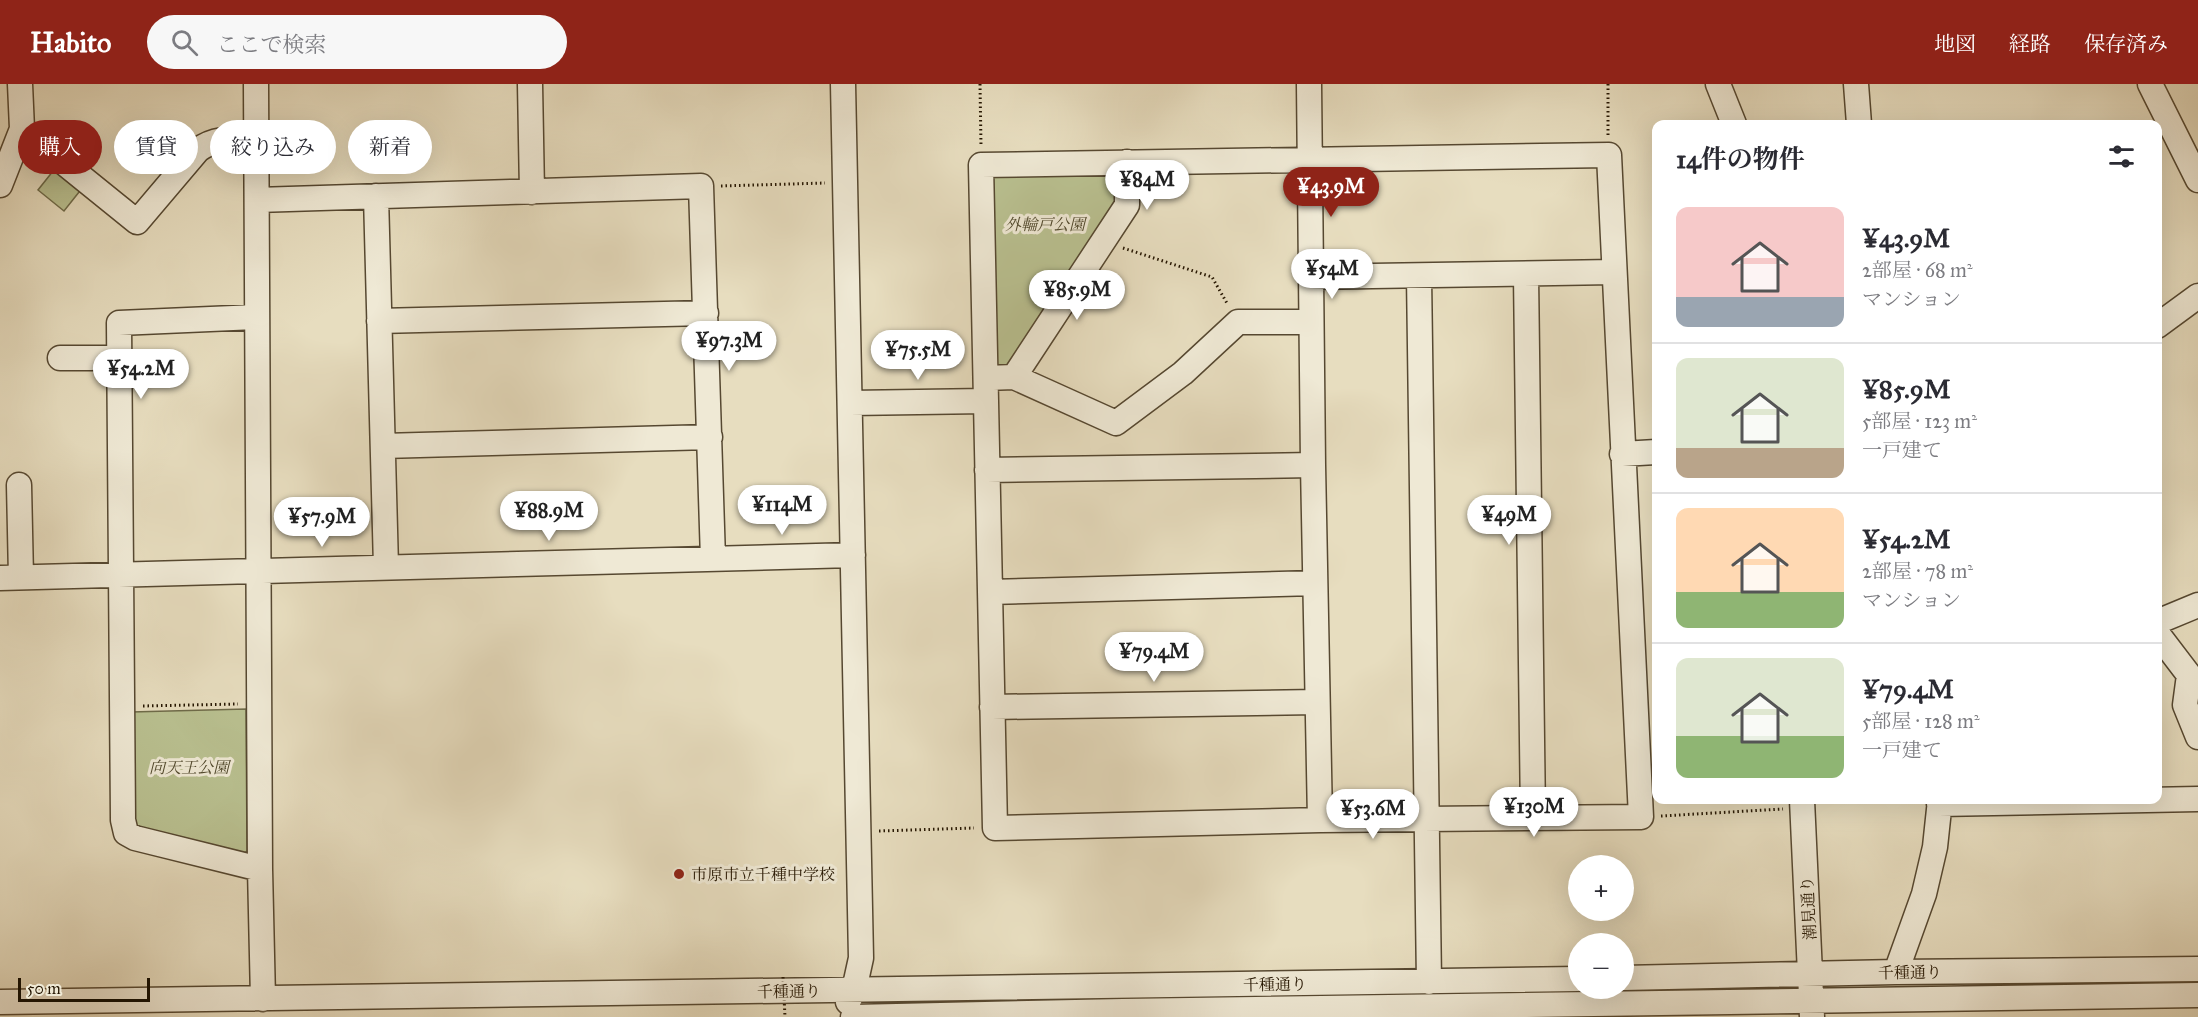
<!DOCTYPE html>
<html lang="ja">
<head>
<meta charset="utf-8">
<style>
  :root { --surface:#fff; --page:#f7f7f7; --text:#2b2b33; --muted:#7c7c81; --line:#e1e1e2; --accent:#8f2418 }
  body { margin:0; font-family:"IM FELL Great Primer","Noto Serif JP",serif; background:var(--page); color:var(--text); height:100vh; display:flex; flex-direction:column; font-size:22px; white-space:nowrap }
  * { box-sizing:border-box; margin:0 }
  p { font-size:20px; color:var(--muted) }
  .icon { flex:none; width:33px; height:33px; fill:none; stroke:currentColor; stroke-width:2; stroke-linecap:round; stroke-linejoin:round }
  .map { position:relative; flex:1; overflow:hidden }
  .side { position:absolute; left:1652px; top:36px; width:510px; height:684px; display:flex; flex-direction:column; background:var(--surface); border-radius:12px; box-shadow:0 6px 24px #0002 }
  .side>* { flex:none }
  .guide { position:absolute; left:18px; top:36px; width:570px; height:54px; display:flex; gap:12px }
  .fabs { position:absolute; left:1568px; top:771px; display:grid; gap:12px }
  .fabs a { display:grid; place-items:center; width:66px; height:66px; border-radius:50%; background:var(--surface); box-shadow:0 6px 24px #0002; font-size:30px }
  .scale { position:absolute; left:18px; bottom:15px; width:132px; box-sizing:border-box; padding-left:6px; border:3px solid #251602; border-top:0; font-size:16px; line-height:21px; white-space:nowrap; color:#251602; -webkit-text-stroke:4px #efe9d5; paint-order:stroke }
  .price { position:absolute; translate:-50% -51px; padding:0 14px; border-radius:21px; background:#fff; color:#222; font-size:20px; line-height:39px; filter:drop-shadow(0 2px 3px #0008) }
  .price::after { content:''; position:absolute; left:50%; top:36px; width:18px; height:14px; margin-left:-9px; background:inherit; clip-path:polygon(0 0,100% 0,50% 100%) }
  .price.current { background:var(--accent); color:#fff }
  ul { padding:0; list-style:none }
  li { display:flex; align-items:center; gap:18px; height:150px; padding:0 24px }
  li+li { border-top:2px solid var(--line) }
  li span { display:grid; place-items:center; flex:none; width:168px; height:120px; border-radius:12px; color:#555 }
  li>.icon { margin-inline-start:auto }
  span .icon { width:72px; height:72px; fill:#fffc; stroke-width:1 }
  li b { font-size:26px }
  h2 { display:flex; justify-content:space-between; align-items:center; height:72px; padding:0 24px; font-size:26px }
  .tag { padding:0 21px; border-radius:27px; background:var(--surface); box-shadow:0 6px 24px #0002; font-size:21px; line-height:54px }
  .tag.current { background:var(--accent); color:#fff }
  header { display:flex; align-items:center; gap:36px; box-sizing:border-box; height:84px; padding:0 30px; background:var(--accent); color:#fff }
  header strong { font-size:28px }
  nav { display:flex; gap:33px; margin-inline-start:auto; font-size:21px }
  .search { width:420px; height:54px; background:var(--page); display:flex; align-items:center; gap:15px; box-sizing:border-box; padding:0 21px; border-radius:33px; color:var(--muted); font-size:22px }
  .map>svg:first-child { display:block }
</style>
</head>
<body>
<header>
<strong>Habito</strong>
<div class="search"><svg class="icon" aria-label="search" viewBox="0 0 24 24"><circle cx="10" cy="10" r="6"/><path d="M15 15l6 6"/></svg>ここで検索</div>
<nav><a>地図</a><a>経路</a><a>保存済み</a></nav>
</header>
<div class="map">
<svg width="2198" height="933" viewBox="0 0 2198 933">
  <rect width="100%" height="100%" fill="#e7ddbf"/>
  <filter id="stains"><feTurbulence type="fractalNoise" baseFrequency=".00333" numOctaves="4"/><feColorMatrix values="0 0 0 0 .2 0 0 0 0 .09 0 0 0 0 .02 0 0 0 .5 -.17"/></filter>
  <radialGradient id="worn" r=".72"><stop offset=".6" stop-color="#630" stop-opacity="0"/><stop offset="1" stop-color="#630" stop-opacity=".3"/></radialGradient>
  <path fill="#b9c090" stroke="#6f6b49" stroke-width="1.5" d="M 57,82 L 83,103 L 64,127 L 38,106 Z
    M 1116,86 L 1122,120 L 1014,283 L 996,282 L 992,94 L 1000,89 Z
    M 246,625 L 247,767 L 240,773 L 137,745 L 132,739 L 131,628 Z"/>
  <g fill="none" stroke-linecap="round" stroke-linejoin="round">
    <g stroke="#564831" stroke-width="27">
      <path id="minor" d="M 256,0 L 260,785 L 263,915
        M 530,0 L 532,108
        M 843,0 L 861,874 L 854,906 L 848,918
        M 1309,0 L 1313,381 L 1320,736
        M 1718,0 L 1734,40
        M 1856,0 L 1859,40
        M 2150,0 L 2198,96
        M 22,45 L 137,138 L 198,66 C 215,53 235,55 256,55
        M 1609,71 L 1641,733 L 1320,736 L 995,744 L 981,81 Z
        M 0,101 L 22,45 L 20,0
        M 376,112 L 386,483
        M 257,116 L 701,102 L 713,475
        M 1526,191 L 1533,733
        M 1419,192 L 1429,898
        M 1311,193 L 1613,188
        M 257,233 L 119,239 L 123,736 L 126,749 L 135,754 L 260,785
        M 379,237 L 706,229
        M 2157,242 L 2198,212
        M 60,274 L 120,274
        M 1014,293 L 1127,121 L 1127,78
        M 986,294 L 1014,293 L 1116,339 L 1183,289 L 1238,238 L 1311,238
        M 850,319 L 986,317
        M 383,362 L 710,353
        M 1622,370 L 1656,368
        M 987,386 L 1313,381
        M 19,401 L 21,493
        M 0,494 L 853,471
        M 990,508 L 1315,499
        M 2157,538 L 2198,521
        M 2157,549 L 2189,591 L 2185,621 L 2198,653
        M 992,623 L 1317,618
        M 1802,716 L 1812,933
        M 1939,720 L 2198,715
        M 1896,888 L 1924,810 L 1935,763 L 1940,716
        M 1623,894 L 1896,888 L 2198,885
        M 0,918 L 1578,895
        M 853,933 L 1123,927 L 2198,911"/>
    </g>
    <path stroke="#251602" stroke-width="3" stroke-dasharray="1.5 3" stroke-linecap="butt" d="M 980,0 L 981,62
      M 1608,0 L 1608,52
      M 721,102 L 825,99
      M 1123,164 L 1212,193 L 1228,221
      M 143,622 L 238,620
      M 1661,732 L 1783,725
      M 879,747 L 974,744"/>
    <use href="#minor" stroke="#efe9d5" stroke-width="24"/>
    <path stroke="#251602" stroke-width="3" stroke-dasharray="1.5 3" stroke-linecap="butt" d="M 783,893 L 785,933"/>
  </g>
  <circle fill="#8f2418" stroke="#efe9d5" stroke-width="2" cx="679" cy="790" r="6"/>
  <g text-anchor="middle" stroke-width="6" stroke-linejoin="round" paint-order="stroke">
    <g font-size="16" font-style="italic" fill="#51492d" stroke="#efe9d5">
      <text x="1045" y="146">外輪戸公園</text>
      <text x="189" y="689">向天王公園</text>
    </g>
    <g font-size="16" fill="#251602" stroke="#efe9d5" text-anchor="start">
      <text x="691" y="796">市原市立千種中学校</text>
    </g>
    <g font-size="16" fill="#251602" stroke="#efe9d5">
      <text transform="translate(1808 824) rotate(-93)" y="6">潮見通り</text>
      <text transform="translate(1910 888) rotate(-1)" y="6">千種通り</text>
      <text transform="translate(1275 900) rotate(-1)" y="6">千種通り</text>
      <text transform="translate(789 907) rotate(-1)" y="6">千種通り</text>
    </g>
  </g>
  <rect width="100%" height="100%" filter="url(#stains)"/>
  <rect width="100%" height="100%" fill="url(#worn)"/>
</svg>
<div class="fabs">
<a>+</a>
<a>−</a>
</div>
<div class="scale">50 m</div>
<b class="price" style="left:1147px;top:127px">¥84M</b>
<b class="price current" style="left:1331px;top:134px">¥43.9M</b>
<b class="price" style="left:1332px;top:216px">¥54M</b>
<b class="price" style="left:1077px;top:237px">¥85.9M</b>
<b class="price" style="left:729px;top:288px">¥97.3M</b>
<b class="price" style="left:918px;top:297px">¥75.5M</b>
<b class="price" style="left:141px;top:316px">¥54.2M</b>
<b class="price" style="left:782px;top:452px">¥114M</b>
<b class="price" style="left:549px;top:458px">¥88.9M</b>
<b class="price" style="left:1509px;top:462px">¥49M</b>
<b class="price" style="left:322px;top:464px">¥57.9M</b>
<b class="price" style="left:1154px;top:599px">¥79.4M</b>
<b class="price" style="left:1534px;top:754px">¥130M</b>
<b class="price" style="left:1373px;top:756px">¥53.6M</b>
<div class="guide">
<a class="tag current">購入</a>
<a class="tag">賃貸</a>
<a class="tag">絞り込み</a>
<a class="tag">新着</a>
</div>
<section class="side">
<h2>14件の物件<svg class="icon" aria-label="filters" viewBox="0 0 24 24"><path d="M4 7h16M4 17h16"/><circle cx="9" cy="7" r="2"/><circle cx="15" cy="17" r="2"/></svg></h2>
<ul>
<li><span style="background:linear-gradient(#f6c9c9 75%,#9aa5b1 0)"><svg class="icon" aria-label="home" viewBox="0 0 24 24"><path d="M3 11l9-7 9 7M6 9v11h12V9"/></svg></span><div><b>¥43.9M</b><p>2部屋 · 68 m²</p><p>マンション</p></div></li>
<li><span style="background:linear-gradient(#dfe7d0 75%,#b9a48a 0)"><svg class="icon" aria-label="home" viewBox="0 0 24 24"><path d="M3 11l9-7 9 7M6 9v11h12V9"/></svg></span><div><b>¥85.9M</b><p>5部屋 · 123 m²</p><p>一戸建て</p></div></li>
<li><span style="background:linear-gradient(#ffd9b3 70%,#8fb573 0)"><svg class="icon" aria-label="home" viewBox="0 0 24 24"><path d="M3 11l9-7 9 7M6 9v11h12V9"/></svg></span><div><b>¥54.2M</b><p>2部屋 · 78 m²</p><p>マンション</p></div></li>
<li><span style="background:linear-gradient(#dfe7d0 65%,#8fb573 0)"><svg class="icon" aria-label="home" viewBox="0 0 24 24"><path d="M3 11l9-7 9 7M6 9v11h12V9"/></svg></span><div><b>¥79.4M</b><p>5部屋 · 128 m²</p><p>一戸建て</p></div></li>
</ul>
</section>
</div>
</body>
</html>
